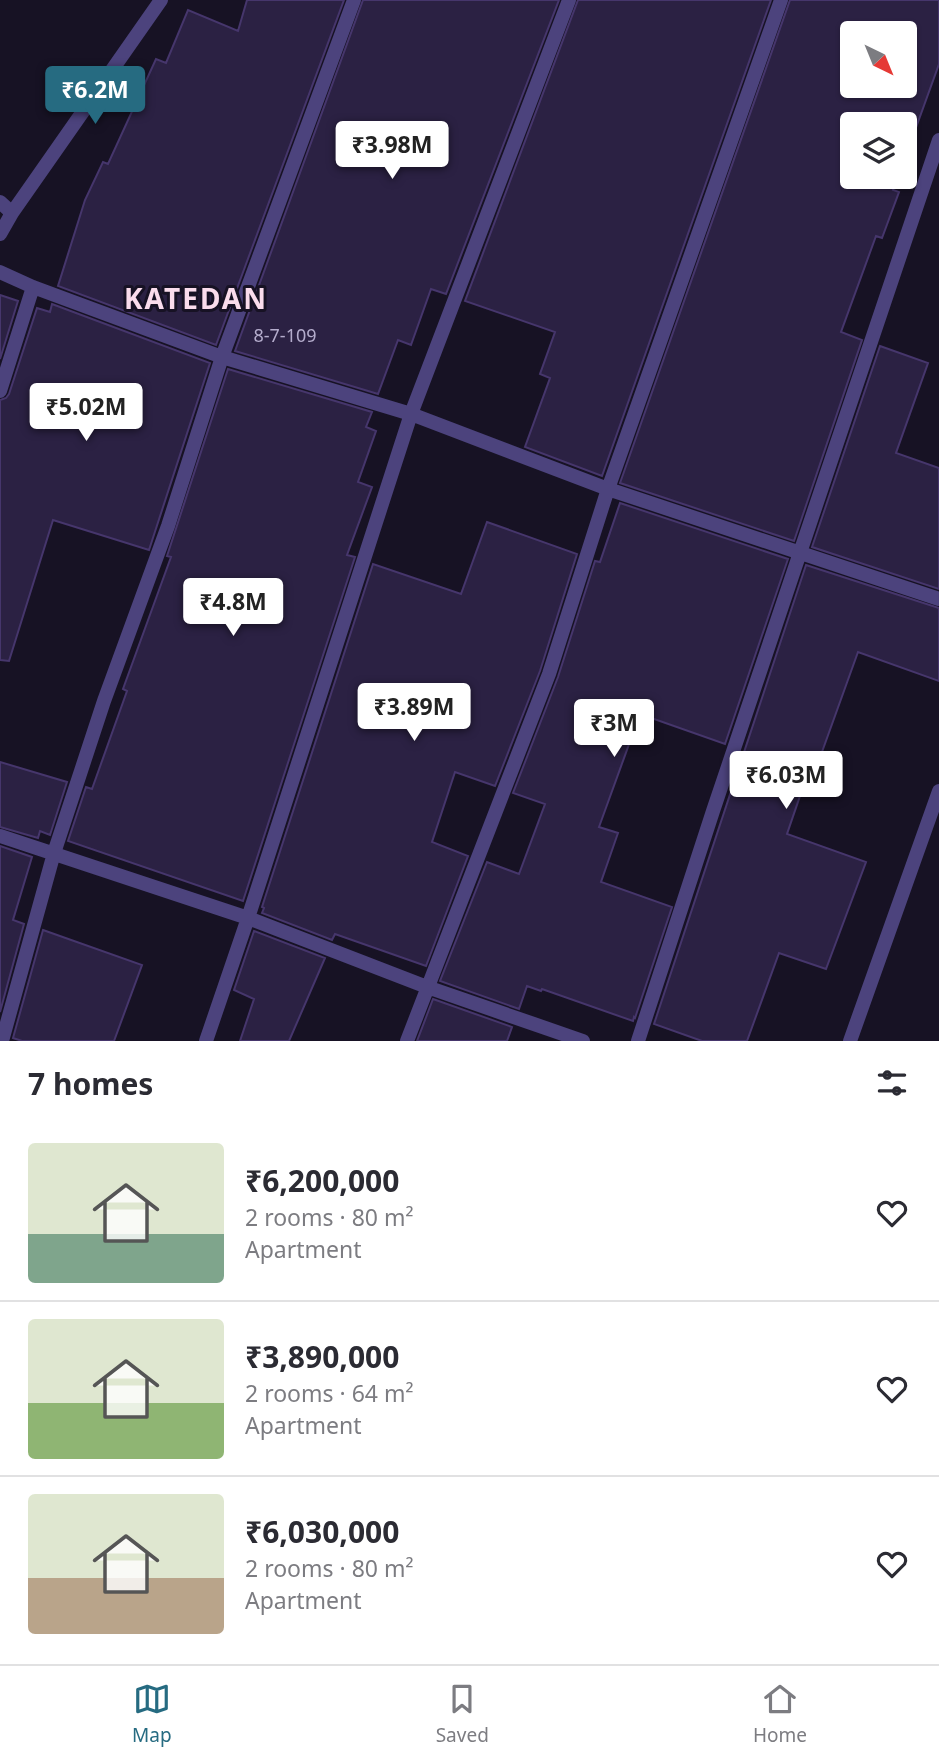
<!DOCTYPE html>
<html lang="en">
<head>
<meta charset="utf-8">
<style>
  :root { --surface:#fff; --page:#f7f7f7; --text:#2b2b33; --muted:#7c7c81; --line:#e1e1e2; --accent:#266b81 }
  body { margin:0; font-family:"Noto Sans",sans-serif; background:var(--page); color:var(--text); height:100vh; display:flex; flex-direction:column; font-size:26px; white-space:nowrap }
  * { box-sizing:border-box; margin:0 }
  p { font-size:23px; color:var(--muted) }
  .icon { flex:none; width:38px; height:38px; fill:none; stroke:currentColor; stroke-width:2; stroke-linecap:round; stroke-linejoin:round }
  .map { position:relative; height:1041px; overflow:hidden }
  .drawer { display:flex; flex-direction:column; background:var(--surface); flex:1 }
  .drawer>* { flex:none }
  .needle { width:46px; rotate:137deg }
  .controls { position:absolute; left:840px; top:21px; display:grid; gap:14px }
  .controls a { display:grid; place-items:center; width:77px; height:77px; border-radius:7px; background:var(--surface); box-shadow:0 2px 5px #0004; font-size:35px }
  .price { position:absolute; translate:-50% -60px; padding:0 16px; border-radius:7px; background:#fff; color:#222; font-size:23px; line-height:46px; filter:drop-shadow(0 2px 4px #0008) }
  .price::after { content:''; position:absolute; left:50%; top:42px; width:21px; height:16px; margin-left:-10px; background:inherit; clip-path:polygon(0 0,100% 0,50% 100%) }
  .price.current { background:var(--accent); color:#fff }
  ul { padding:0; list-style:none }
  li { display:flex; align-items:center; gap:21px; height:175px; padding:0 28px }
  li+li { border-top:2px solid var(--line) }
  li span { display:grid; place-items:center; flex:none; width:196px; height:140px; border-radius:7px; color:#555 }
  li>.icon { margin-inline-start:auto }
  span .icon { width:84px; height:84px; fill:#fffc; stroke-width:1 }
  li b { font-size:30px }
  h2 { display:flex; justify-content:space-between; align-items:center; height:84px; padding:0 28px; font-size:30px }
  .menu { display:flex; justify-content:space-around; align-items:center; height:98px; border-top:2px solid var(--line); background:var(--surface); font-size:19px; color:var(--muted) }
  .menu a { display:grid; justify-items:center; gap:4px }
  .menu .current { color:var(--accent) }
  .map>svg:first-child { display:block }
</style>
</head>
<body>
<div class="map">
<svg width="939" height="1041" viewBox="0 0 939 1041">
  <rect width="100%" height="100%" fill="#171224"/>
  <path fill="#2b2143" stroke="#46366c" stroke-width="2" fill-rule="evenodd" d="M 247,0 L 344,0 L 216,345 L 58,286 L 85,200 L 103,162 L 108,164 L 156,59 L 166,63 L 188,10 L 238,31 Z
    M 363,0 L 559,0 L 446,294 L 431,289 L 411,345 L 398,340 L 378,394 L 235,351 Z
    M 578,0 L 771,0 L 602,476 L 525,447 L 550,378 L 540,374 L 555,332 L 465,301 Z
    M 790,0 L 939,0 L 939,64 L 905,158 L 905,124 L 852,124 L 852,177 L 898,177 L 893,190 L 899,192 L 882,238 L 876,236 L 841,332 L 862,340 L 794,541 L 620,483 ZM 852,33 L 905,33 L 905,86 L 852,86 Z
    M 0,295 L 18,301 L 0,359 Z
    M 52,304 L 210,363 L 149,550 L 53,520 L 9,661 L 0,660 L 0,400 L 6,398 L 9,394 L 37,308 L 50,312 Z
    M 880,346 L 928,363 L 896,453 L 939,468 L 939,589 L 812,547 Z
    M 228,369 L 372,412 L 366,427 L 376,431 L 358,482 L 372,487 L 347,555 L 355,557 L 243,901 L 68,841 L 86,787 L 92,789 L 127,691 L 123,689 L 171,557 L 167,556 Z
    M 620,503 L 788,559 L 725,744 L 640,714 L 599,827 L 618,833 L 601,882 L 672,907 L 635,1018 L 634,1017 L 633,1021 L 542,989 L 541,991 L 527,986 L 519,1009 L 440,981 L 487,862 L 519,874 L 545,804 L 513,793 L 558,677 L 595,561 L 600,562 Z
    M 487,522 L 577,554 L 540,671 L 495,786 L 455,772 L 432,842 L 468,856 L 426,966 L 335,934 L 332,940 L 262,913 L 264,908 L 262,907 L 373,564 L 461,594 Z
    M 806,565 L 939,608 L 939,681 L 858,652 L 818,763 L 812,761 L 787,834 L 866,862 L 826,969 L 779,953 L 747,1041 L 702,1041 L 654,1024 Z
    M 0,762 L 67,782 L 50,835 L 40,831 L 38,838 L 0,827 Z
    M 0,846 L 32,857 L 13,920 L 24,924 L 0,1012 Z
    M 43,930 L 142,965 L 114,1041 L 22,1041 L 13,1038 Z
    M 254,931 L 325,958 L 289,1041 L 240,1041 L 254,999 L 234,990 Z
    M 433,999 L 512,1027 L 507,1041 L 417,1041 Z"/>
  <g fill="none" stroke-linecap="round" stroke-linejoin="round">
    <path stroke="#4c437d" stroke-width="14" d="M 0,202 L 12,213
      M 0,234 L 12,213 L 161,0
      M 0,272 L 33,287 L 222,357 L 411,414 L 608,489 L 939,599
      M 0,391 L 33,287
      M 0,836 L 248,918 L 427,987 L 583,1041
      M 2,1041 L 54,853 L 104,701 L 168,526 L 222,357 L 354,0
      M 206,1041 L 248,918 L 411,414 L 569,0
      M 407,1041 L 549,674 L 608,489 L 781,0
      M 638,1041 L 713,811 L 939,140
      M 850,1041 L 939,791"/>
  </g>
  <g text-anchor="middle" stroke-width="6" stroke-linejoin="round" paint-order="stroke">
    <g font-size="18" fill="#b4accc">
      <text x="285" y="342">8-7-109</text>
    </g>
    <g font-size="28" font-weight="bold" letter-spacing="2" fill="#fadcec" stroke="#171224">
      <text x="196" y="309">KATEDAN</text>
    </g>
  </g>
</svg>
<div class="controls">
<a><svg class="needle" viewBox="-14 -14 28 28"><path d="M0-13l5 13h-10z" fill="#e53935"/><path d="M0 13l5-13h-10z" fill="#7c7c81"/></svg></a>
<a><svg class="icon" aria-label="layers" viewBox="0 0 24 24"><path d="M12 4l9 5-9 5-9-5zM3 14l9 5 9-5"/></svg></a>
</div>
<b class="price current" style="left:95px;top:126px">₹6.2M</b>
<b class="price" style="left:392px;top:181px">₹3.98M</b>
<b class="price" style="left:86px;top:443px">₹5.02M</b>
<b class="price" style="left:233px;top:638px">₹4.8M</b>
<b class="price" style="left:414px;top:743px">₹3.89M</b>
<b class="price" style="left:614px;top:759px">₹3M</b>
<b class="price" style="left:786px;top:811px">₹6.03M</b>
</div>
<section class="drawer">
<h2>7 homes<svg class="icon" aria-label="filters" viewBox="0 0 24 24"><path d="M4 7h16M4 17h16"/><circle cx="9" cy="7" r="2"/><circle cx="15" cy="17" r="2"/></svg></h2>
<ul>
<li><span style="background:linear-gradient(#dfe7d0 65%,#7fa58c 0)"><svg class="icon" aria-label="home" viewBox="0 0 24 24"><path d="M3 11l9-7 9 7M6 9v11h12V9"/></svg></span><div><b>₹6,200,000</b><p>2 rooms · 80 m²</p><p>Apartment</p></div><svg class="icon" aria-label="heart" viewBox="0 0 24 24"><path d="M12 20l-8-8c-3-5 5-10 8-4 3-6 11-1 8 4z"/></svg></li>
<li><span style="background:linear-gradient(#dfe7d0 60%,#8fb573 0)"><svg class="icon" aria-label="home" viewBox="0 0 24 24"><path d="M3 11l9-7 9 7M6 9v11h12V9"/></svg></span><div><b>₹3,890,000</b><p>2 rooms · 64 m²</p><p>Apartment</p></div><svg class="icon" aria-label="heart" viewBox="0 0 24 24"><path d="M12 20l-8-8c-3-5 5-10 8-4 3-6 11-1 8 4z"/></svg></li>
<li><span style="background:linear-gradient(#dfe7d0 60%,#b9a48a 0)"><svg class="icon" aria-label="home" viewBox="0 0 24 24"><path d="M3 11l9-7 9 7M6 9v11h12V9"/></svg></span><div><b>₹6,030,000</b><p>2 rooms · 80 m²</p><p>Apartment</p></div><svg class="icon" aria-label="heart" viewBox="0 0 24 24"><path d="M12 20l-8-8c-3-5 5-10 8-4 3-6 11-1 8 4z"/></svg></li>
</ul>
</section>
<nav class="menu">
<a class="current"><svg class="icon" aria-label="map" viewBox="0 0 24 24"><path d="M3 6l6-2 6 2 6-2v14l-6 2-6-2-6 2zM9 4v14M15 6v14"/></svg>Map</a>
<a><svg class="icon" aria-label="saved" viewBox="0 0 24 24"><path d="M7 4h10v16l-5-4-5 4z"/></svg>Saved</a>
<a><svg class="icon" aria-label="home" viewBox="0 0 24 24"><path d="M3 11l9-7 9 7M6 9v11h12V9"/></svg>Home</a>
</nav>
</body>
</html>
